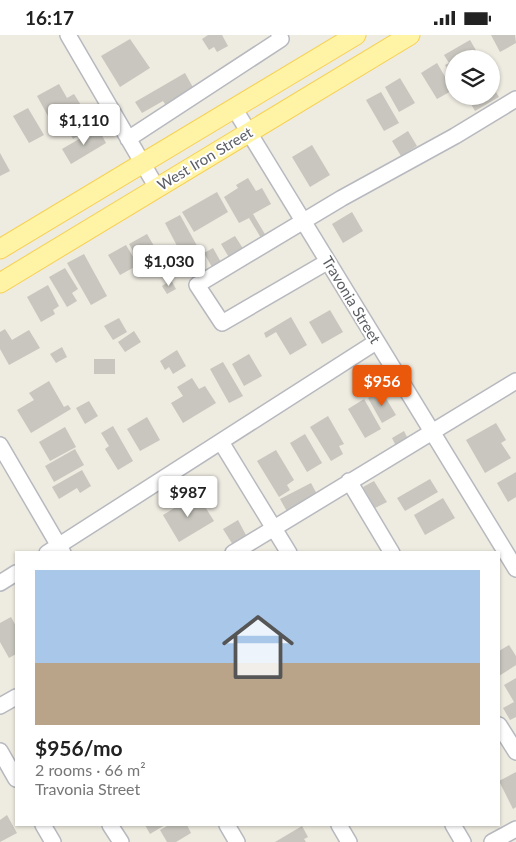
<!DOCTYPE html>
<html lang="en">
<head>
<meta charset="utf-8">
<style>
  :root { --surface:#fff; --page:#f6f6f6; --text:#222; --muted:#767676; --line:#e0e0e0; --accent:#ea580c }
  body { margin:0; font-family:Lato,sans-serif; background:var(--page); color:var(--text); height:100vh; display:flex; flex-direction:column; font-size:19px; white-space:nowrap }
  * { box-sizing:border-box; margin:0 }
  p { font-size:16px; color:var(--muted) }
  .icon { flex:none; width:28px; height:28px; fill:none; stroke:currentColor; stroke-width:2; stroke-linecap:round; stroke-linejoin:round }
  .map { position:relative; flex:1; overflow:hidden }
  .drawer { position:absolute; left:15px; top:516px; width:485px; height:275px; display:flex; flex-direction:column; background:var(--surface); border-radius:0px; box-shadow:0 1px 4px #0004 }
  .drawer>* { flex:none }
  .fabs { position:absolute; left:445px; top:15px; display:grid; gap:10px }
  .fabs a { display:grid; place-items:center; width:55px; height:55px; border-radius:50%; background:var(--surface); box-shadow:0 1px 4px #0004; font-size:25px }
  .price { position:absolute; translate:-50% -42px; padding:0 11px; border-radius:5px; background:#fff; color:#222; font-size:16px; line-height:32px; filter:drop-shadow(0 1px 2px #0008) }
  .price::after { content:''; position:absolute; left:50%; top:30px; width:15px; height:11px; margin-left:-8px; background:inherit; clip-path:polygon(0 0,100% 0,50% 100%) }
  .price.current { background:var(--accent); color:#fff }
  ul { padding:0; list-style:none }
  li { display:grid; align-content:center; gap:10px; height:265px; padding:0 20px }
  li+li { border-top:1px solid var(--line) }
  li span { display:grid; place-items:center; height:155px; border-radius:0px; color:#555 }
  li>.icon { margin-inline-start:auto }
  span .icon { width:90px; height:90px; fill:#fffc; stroke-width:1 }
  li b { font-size:21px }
  .status { display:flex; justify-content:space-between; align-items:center; height:35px; padding:0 25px; background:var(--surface); direction:ltr }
  .status svg { height:14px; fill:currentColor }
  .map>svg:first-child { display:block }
</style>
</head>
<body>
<div class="status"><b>16:17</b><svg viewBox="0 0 49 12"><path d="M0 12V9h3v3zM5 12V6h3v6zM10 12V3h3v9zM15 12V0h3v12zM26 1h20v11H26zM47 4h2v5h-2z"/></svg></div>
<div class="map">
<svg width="516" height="807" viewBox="0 0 516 807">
  <rect width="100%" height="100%" fill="#eeebe1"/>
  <path fill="#c8c6be" d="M 208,0 L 222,0 L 228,11 L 217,17 L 214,12 L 209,15 L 202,4 Z
    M 491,0 L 515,0 L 516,8 L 500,17 Z
    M 130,4 L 150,33 L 120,52 L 101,21 Z
    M 470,5 L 481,24 L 454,24 L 454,45 L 445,30 L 449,28 L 444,20 Z
    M 437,28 L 453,55 L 437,64 L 421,38 Z
    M 185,38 L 195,56 L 167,72 L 163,66 L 142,78 L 135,67 Z
    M 400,43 L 415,68 L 399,77 L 385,52 Z
    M 59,49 L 67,63 L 74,59 L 84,75 L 54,92 L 37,61 Z
    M 491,49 L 499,62 L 475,76 L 467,62 L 491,61 Z
    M 381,57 L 399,88 L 384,96 L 366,65 Z
    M 28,73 L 44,100 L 29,108 L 13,81 Z
    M 86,78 L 94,91 L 73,104 L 65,90 Z
    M 98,93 L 106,108 L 71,129 L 62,114 Z
    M 408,96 L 417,111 L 401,121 L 392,106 Z
    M 312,110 L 330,140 L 310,152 L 292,122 Z
    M 0,118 L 10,136 L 0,141 Z
    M 248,143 L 256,156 L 262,153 L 271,169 L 253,179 L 266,201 L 261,203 L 249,183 L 239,188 L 224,162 L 238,153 L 236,150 Z
    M 217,157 L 228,177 L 194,197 L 182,177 Z
    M 352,177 L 363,196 L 343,208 L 332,189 Z
    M 180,180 L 201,218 L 185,226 L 165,188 Z
    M 147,199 L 165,230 L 147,240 L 129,209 Z
    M 235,201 L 244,215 L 230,224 L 221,209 Z
    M 126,210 L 138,230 L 120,240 L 108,220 Z
    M 213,213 L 222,229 L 213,234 L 204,218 Z
    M 84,219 L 107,261 L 91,270 L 67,228 Z
    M 65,233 L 78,254 L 72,258 L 77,266 L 67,272 L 49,242 Z
    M 171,245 L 176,254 L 167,259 L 162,251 Z
    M 48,250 L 59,271 L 53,275 L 55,279 L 41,287 L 27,262 Z
    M 330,275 L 343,297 L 322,309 L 309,287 Z
    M 291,282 L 307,310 L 290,320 L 276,297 L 266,303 L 264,298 Z
    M 119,283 L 127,297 L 113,305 L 104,291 Z
    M 5,294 L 12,305 L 29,295 L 40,313 L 9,330 L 0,314 L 0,297 Z
    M 134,296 L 141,307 L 125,317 L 118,307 Z
    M 62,312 L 67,322 L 56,328 L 50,319 Z
    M 177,315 L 186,331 L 173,339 L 169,332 L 165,335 L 160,326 Z
    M 249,319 L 262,341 L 244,351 L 232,329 Z
    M 94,324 L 115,324 L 115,339 L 94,339 Z
    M 223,327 L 243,361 L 229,368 L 210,334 Z
    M 192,343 L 199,354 L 205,351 L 216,368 L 183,388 L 171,368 L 183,361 L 177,352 Z
    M 49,346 L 64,372 L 68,370 L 71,374 L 31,398 L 17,375 L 34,365 L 29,358 Z
    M 381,355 L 396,380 L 382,388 L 368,363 Z
    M 364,364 L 381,394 L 365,403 L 348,374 Z
    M 89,366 L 98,381 L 85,389 L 76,373 Z
    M 328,381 L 344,409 L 339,411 L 343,419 L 331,426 L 310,392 Z
    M 147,382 L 160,405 L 140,416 L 127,394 Z
    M 496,388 L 506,405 L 501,408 L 511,423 L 485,438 L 466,405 Z
    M 113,391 L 133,426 L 118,435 L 105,414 L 109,411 L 101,398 Z
    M 65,392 L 76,412 L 50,426 L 39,407 Z
    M 404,396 L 408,404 L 396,411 L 392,403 Z
    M 305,399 L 322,428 L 307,437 L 290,408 Z
    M 75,414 L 84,430 L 54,447 L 45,431 Z
    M 276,415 L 294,445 L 287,450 L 290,455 L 279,462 L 257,426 Z
    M 82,435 L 91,451 L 80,458 L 77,453 L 59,464 L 52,452 Z
    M 516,437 L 516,462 L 508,467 L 497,448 Z
    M 430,444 L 438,457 L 405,476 L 397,463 Z
    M 374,446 L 387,467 L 375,473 L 363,452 Z
    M 311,448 L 319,463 L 289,480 L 280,464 Z
    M 197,459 L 214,486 L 179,507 L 163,480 Z
    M 443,463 L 455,483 L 425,500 L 414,480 Z
    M 238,485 L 247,502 L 233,510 L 223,494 Z
    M 11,582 L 16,591 L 16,619 L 9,623 L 0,607 L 0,588 Z
    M 509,610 L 516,621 L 516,630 L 499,641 L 499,616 Z
    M 516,643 L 516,682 L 510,685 L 503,673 L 514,667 L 504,650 Z
    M 516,737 L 516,772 L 513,774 L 499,746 Z
    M 7,780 L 17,798 L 0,807 L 0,785 Z
    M 145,790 L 165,790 L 150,799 Z
    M 169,790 L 187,790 L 191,798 L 176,807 L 167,807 L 160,795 Z
    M 302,791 L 308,802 L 304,804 L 306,807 L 275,807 Z"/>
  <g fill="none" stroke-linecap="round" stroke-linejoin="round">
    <g stroke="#b7b9bf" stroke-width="18">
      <path id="minor" d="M 68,0 L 157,153
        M 234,73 L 516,534
        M 128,104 L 281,4 L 279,0
        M 327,227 L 222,288 L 197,250 L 342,163 L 455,101 L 516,64
        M 221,407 L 289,518
        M 0,410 L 63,518
        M 349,446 L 392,518
        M 47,518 L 376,307
        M 233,518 L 516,346
        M 0,548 L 16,538
        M 0,671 L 16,662
        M 499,690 L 516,717
        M 0,716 L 16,744
        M 43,790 L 53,807
        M 110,790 L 121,807
        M 227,790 L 237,807
        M 339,790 L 349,807
        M 453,790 L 463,807
        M 492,807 L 516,794"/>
    </g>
    <g stroke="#f7d051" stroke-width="21">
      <path id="major" d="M 0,214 L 356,0
        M 0,248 L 410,0"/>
    </g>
    <use href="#minor" stroke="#fff" stroke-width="15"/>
    <use href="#major" stroke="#fff4a5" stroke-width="19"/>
  </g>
  <g text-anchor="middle" stroke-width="4" stroke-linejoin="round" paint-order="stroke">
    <g font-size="15" fill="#5a5e63" stroke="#fff">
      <text transform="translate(205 124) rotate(-31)" y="5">West Iron Street</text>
      <text transform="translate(351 265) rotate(59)" y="5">Travonia Street</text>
    </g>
  </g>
</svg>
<div class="fabs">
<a><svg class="icon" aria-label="layers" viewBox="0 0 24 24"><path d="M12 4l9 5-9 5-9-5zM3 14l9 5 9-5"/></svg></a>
</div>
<b class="price" style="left:84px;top:111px">$1,110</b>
<b class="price" style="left:169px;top:252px">$1,030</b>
<b class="price current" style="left:382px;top:372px">$956</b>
<b class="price" style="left:188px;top:483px">$987</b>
<section class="drawer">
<ul>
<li><span style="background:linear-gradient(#a9c7e8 60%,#b9a48a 0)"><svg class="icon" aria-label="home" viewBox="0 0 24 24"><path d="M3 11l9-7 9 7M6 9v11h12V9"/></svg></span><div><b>$956/mo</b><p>2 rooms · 66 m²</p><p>Travonia Street</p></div></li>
</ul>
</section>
</div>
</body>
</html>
